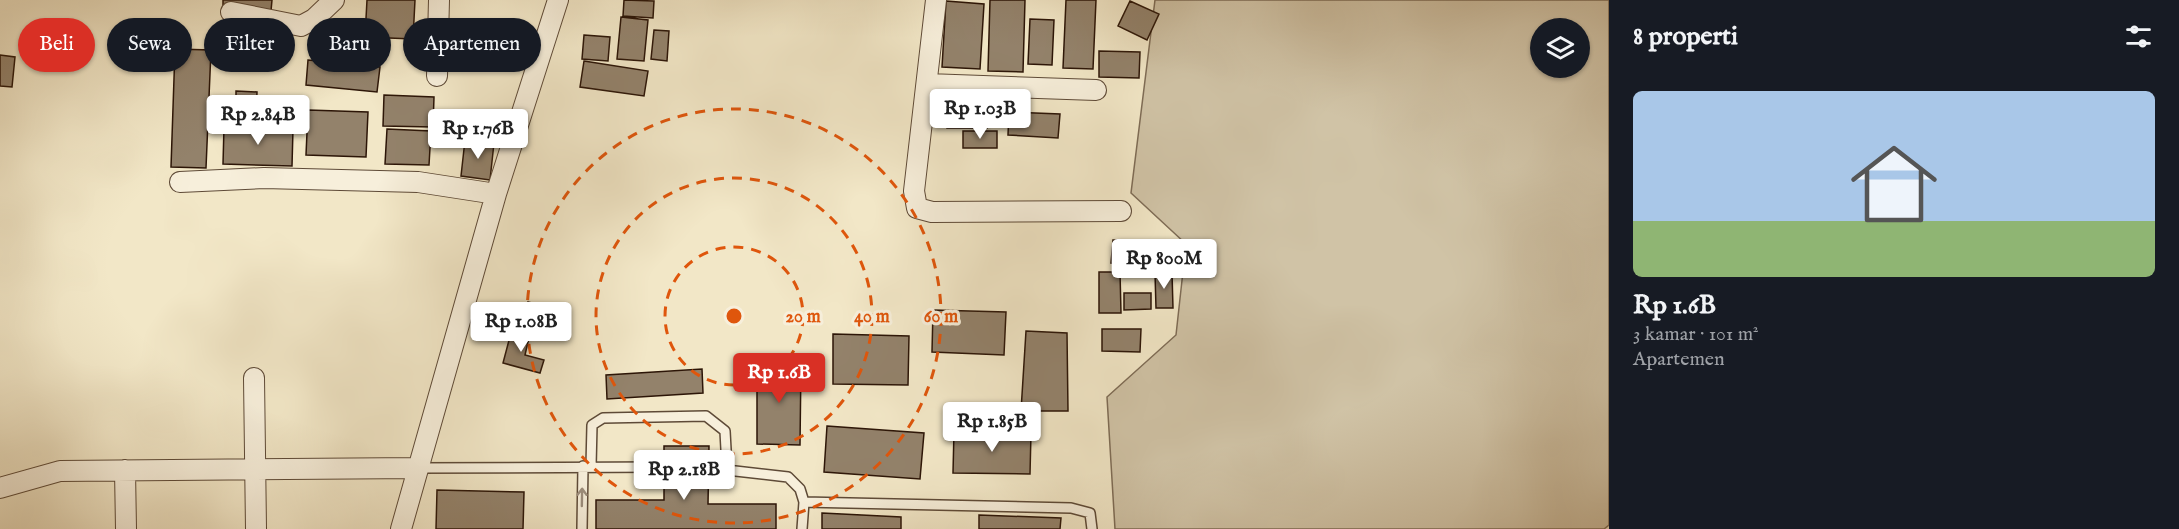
<!DOCTYPE html>
<html lang="id">
<head>
<meta charset="utf-8">
<style>
  :root { --surface:#171b24; --page:#20242c; --text:#f1f3f6; --muted:#9ea1a6; --line:#363941; --accent:#d93025 }
  body { margin:0; font-family:"IM FELL English",serif; background:var(--page); color:var(--text); height:100vh; display:flex; flex-direction:column; font-size:22px; white-space:nowrap }
  * { box-sizing:border-box; margin:0 }
  p { font-size:20px; color:var(--muted) }
  .icon { flex:none; width:33px; height:33px; fill:none; stroke:currentColor; stroke-width:2; stroke-linecap:round; stroke-linejoin:round }
  .map { position:relative; flex:1; overflow:hidden }
  .panel { display:flex; flex-direction:column; background:var(--surface); width:570px }
  .panel>* { flex:none }
  .top-card { position:absolute; left:18px; top:18px; width:570px; height:54px; display:flex; gap:12px }
  .tools { position:absolute; left:1530px; top:18px; display:grid; gap:12px }
  .tools a { display:grid; place-items:center; width:60px; height:60px; border-radius:50%; background:var(--surface); box-shadow:0 2px 4px #0004; font-size:30px }
  .price { position:absolute; translate:-50% -51px; padding:0 14px; border-radius:6px; background:#fff; color:#222; font-size:20px; line-height:39px; filter:drop-shadow(0 2px 3px #0008) }
  .price::after { content:''; position:absolute; left:50%; top:36px; width:18px; height:14px; margin-left:-9px; background:inherit; clip-path:polygon(0 0,100% 0,50% 100%) }
  .price.active { background:var(--accent); color:#fff }
  ul { padding:0; list-style:none }
  li { display:grid; align-content:center; gap:12px; height:318px; padding:0 24px }
  li+li { border-top:2px solid var(--line) }
  li span { display:grid; place-items:center; height:186px; border-radius:9px; color:#555 }
  li>.icon { margin-inline-start:auto }
  span .icon { width:108px; height:108px; fill:#fffc; stroke-width:1 }
  li b { font-size:26px }
  h2 { display:flex; justify-content:space-between; align-items:center; height:72px; padding:0 24px; font-size:26px }
  .pill { padding:0 21px; border-radius:27px; background:var(--surface); box-shadow:0 2px 4px #0004; font-size:21px; line-height:54px }
  .pill.active { background:var(--accent); color:#fff }
  main { display:flex; flex:1; min-height:0 }
  .map>svg:first-child { display:block }
</style>
</head>
<body>
<main>
<div class="map">
<svg width="1609" height="529" viewBox="0 0 1609 529">
  <rect width="100%" height="100%" fill="#f2e7c7"/>
  <filter id="stains"><feTurbulence type="fractalNoise" baseFrequency=".00333" numOctaves="4"/><feColorMatrix values="0 0 0 0 .2 0 0 0 0 .09 0 0 0 0 .02 0 0 0 .5 -.17"/></filter>
  <radialGradient id="worn" r=".72"><stop offset=".6" stop-color="#630" stop-opacity="0"/><stop offset="1" stop-color="#630" stop-opacity=".3"/></radialGradient>
  <path fill="#d0c3a6" stroke="#7e6c56" stroke-width="1.5" fill-rule="evenodd" d="M 1155,0 L 1609,0 L 1609,525 L 1604,529 L 1115,529 L 1107,397 L 1176,335 L 1186,244 L 1131,193 ZM 1540,28 L 1580,28 L 1580,68 L 1540,68 Z"/>
  <path fill="#93826b" stroke="#2c1507" stroke-width="1.5" d="M 223,0 L 272,0 L 271,11 L 223,5 Z
    M 367,0 L 415,0 L 413,39 L 365,37 Z
    M 624,0 L 654,1 L 653,18 L 623,16 Z
    M 990,0 L 1025,0 L 1023,72 L 988,71 Z
    M 1066,0 L 1096,0 L 1093,69 L 1063,68 Z
    M 946,1 L 984,4 L 980,69 L 942,67 Z
    M 1130,1 L 1159,14 L 1147,40 L 1118,26 Z
    M 621,17 L 648,20 L 644,61 L 617,59 Z
    M 1030,19 L 1054,20 L 1052,65 L 1028,64 Z
    M 654,30 L 669,31 L 667,61 L 651,59 Z
    M 584,35 L 610,37 L 608,61 L 582,59 Z
    M 175,49 L 211,50 L 206,168 L 171,167 Z
    M 1099,51 L 1140,52 L 1139,78 L 1099,77 Z
    M 0,55 L 15,57 L 12,87 L 0,86 Z
    M 308,60 L 380,67 L 377,92 L 306,85 Z
    M 584,61 L 648,71 L 644,96 L 580,87 Z
    M 236,91 L 257,92 L 256,118 L 236,118 Z
    M 384,95 L 434,97 L 433,127 L 383,126 Z
    M 947,105 L 987,105 L 987,128 L 947,128 Z
    M 308,110 L 368,112 L 366,157 L 306,155 Z
    M 1009,112 L 1060,114 L 1058,138 L 1008,135 Z
    M 224,127 L 293,129 L 292,166 L 223,164 Z
    M 387,129 L 431,131 L 429,165 L 385,164 Z
    M 963,131 L 997,131 L 997,148 L 963,148 Z
    M 465,140 L 494,143 L 490,180 L 461,176 Z
    M 1113,240 L 1149,243 L 1147,266 L 1111,263 Z
    M 1099,272 L 1120,272 L 1121,313 L 1099,313 Z
    M 1155,273 L 1172,273 L 1173,308 L 1156,308 Z
    M 1124,293 L 1151,293 L 1151,309 L 1124,310 Z
    M 528,302 L 563,311 L 558,334 L 522,325 Z
    M 933,310 L 1006,312 L 1004,355 L 932,352 Z
    M 512,329 L 530,333 L 525,355 L 544,360 L 540,373 L 503,363 Z
    M 1102,329 L 1141,329 L 1140,352 L 1102,351 Z
    M 1026,331 L 1067,333 L 1068,411 L 1021,411 Z
    M 833,334 L 909,336 L 908,385 L 833,384 Z
    M 757,363 L 801,363 L 800,445 L 757,444 Z
    M 702,369 L 703,393 L 607,399 L 606,375 Z
    M 827,426 L 924,433 L 920,479 L 824,472 Z
    M 954,431 L 1031,433 L 1030,474 L 953,473 Z
    M 664,446 L 709,446 L 708,504 L 776,504 L 776,529 L 596,529 L 596,500 L 664,500 Z
    M 437,490 L 524,492 L 523,529 L 436,529 Z
    M 822,513 L 901,517 L 901,529 L 822,529 Z
    M 979,515 L 1061,518 L 1060,529 L 979,529 Z"/>
  <g fill="none" stroke-linecap="round" stroke-linejoin="round">
    <g stroke="#5e4a37" stroke-width="12">
      <path id="service" d="M 591,466 L 592,425 L 603,418 L 706,416 L 725,431 L 727,468
        M 418,468 L 664,467
        M 709,468 L 788,477 L 800,489 L 804,502 L 802,529
        M 804,502 L 1071,508 L 1090,513 L 1092,529
        M 582,529 L 583,466"/>
    </g>
    <g stroke="#5e4a37" stroke-width="22">
      <path id="minor" d="M 936,0 L 914,191 L 917,208 L 932,212 L 1121,211
        M 231,12 L 301,26 L 314,19 L 334,0
        M 437,76 L 439,0
        M 927,84 L 1096,90
        M 180,182 L 264,178 L 418,182 L 496,194
        M 254,378 L 256,529
        M 125,470 L 126,529
        M 0,488 L 60,471 L 418,468
        M 401,529 L 496,194 L 558,0"/>
    </g>
    <use href="#service" stroke="#f7efdb" stroke-width="9"/>
    <use href="#minor" stroke="#f7efdb" stroke-width="20"/>
  </g>
  <defs><path id="oneway-shaft" d="M-6 0H5M1.5-3L5.5 0L1.5 3" fill="none" stroke-width="1.6" stroke-linecap="round" stroke-linejoin="round" transform="scale(1.5)"/></defs>
  <use stroke="#9c8d7c" href="#oneway-shaft" transform="translate(582 497) rotate(-89)"/>
  <g fill="none" stroke="#df560c" stroke-width="3" stroke-dasharray="10 8">
    <circle cx="734" cy="316" r="69"/>
    <circle cx="734" cy="316" r="138"/>
    <circle cx="734" cy="316" r="207"/>
  </g>
  <circle cx="734" cy="316" r="9" fill="#df560c" stroke="#f7efdb" stroke-width="3"/>
  <g font-size="18" text-anchor="middle" font-weight="bold" fill="#df560c" stroke="#f7efdb" stroke-width="6" stroke-linejoin="round" paint-order="stroke">
    <text x="803" y="322">20 m</text>
    <text x="872" y="322">40 m</text>
    <text x="941" y="322">60 m</text>
  </g>
  <rect width="100%" height="100%" filter="url(#stains)"/>
  <rect width="100%" height="100%" fill="url(#worn)"/>
</svg>
<div class="tools">
<a><svg class="icon" aria-label="layers" viewBox="0 0 24 24"><path d="M12 4l9 5-9 5-9-5zM3 14l9 5 9-5"/></svg></a>
</div>
<b class="price" style="left:980px;top:140px">Rp 1.03B</b>
<b class="price" style="left:258px;top:146px">Rp 2.84B</b>
<b class="price" style="left:478px;top:160px">Rp 1.76B</b>
<b class="price" style="left:1164px;top:290px">Rp 800M</b>
<b class="price" style="left:521px;top:353px">Rp 1.08B</b>
<b class="price active" style="left:779px;top:404px">Rp 1.6B</b>
<b class="price" style="left:992px;top:453px">Rp 1.85B</b>
<b class="price" style="left:684px;top:501px">Rp 2.18B</b>
<div class="top-card">
<a class="pill active">Beli</a>
<a class="pill">Sewa</a>
<a class="pill">Filter</a>
<a class="pill">Baru</a>
<a class="pill">Apartemen</a>
</div>
</div>
<section class="panel">
<h2>8 properti<svg class="icon" aria-label="filters" viewBox="0 0 24 24"><path d="M4 7h16M4 17h16"/><circle cx="9" cy="7" r="2"/><circle cx="15" cy="17" r="2"/></svg></h2>
<ul>
<li><span style="background:linear-gradient(#a9c7e8 70%,#8fb573 0)"><svg class="icon" aria-label="home" viewBox="0 0 24 24"><path d="M3 11l9-7 9 7M6 9v11h12V9"/></svg></span><div><b>Rp 1.6B</b><p>3 kamar · 101 m²</p><p>Apartemen</p></div></li>
</ul>
</section>
</main>
</body>
</html>
